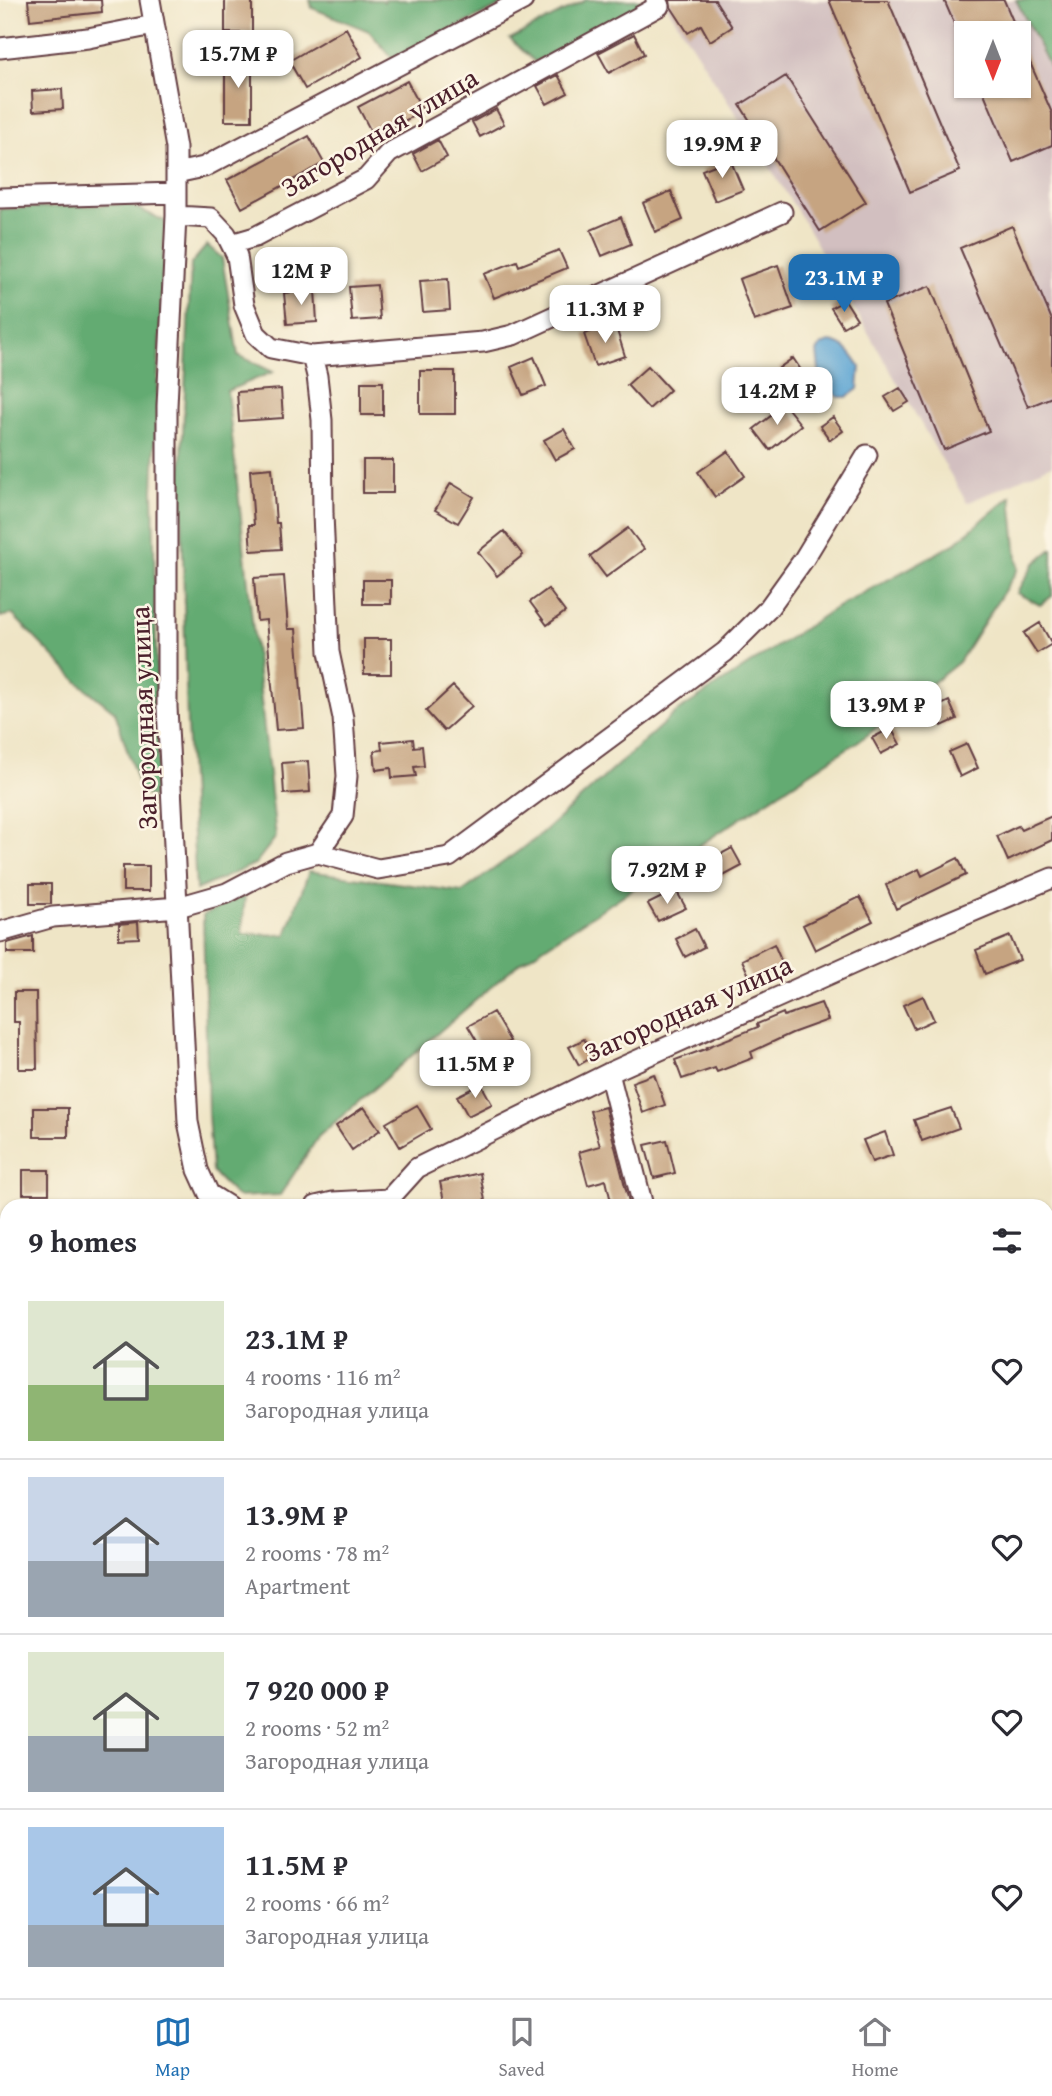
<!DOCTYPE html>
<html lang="en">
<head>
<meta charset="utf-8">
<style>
  :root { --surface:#fff; --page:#f7f7f7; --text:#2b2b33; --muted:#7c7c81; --line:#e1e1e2; --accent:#1f6fb2 }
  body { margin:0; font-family:"Gentium Book Plus",serif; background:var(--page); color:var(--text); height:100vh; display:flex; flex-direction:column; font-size:26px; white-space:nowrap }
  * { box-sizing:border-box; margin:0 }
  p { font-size:23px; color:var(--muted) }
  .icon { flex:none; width:38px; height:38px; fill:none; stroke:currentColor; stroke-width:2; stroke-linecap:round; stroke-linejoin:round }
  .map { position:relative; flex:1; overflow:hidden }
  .sheet { position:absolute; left:0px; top:1199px; width:1054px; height:800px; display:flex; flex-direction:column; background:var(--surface); border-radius:21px 21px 0 0; box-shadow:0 2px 5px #0004 }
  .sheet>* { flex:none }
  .needle { width:46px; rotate:180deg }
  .controls { position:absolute; left:954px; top:21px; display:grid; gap:14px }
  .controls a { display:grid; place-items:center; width:77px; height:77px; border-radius:0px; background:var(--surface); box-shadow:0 2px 5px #0004; font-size:35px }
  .price { position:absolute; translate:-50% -60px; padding:0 16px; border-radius:14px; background:#fff; color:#222; font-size:23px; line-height:46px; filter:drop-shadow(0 2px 4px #0008) }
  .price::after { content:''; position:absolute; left:50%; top:42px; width:21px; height:16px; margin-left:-10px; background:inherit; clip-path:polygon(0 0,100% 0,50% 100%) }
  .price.active { background:var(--accent); color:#fff }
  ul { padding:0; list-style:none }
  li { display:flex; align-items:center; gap:21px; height:175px; padding:0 28px }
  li+li { border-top:2px solid var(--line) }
  li span { display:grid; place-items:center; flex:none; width:196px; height:140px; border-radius:0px; color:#555 }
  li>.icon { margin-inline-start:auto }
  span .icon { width:84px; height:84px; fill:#fffc; stroke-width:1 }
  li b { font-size:30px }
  h2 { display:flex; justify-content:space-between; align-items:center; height:84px; padding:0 28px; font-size:30px }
  .tabs { display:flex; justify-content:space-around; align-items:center; height:98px; border-top:2px solid var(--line); background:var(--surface); font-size:19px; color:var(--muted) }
  .tabs a { display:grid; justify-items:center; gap:4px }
  .tabs .active { color:var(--accent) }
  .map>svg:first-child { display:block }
</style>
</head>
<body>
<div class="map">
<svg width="1052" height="1998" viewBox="0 0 1052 1998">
  <rect width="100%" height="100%" fill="#fcf5e5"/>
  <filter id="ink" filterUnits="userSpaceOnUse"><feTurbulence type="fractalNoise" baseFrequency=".0143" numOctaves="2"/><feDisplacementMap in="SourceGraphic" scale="14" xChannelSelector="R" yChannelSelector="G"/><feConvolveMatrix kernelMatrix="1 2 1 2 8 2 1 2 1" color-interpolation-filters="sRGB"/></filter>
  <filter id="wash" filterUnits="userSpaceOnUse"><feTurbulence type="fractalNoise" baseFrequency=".00686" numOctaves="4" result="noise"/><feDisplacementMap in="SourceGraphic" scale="28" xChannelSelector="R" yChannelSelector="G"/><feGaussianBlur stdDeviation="1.57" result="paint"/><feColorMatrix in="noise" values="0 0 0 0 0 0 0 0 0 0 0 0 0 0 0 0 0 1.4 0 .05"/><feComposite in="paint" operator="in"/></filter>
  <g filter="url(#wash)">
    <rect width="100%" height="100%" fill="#efe5c6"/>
    <path fill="#d2bfc0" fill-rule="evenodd" d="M 663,0 L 1037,0 L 1052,29 L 1052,465 L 967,503 L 800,215 ZM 966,33 L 1018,33 L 1018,86 L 966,86 Z"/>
    <path fill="#7ac685" stroke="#627258" stroke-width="2" d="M 1052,1899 L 1052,1983 L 1046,1975 L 1047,1903 Z"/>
    <path fill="#63ab72" stroke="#56654e" stroke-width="2" d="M 310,0 L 382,0 L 384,2 L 385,0 L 512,0 L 393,59 L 369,31 L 312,8 Z
      M 586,0 L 644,0 L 648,3 L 535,62 L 510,39 Z
      M 1016,0 L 1052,0 L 1052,71 Z
      M 128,204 L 165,221 L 153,490 L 159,800 L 141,793 L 115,712 L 79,683 L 12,614 L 0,617 L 0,209 Z
      M 207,245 L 222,258 L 238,355 L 273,372 L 227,391 L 276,837 L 255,864 L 196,890 L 187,725 L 181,475 L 191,264 Z
      M 1011,496 L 1018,569 L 959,662 L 866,736 L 514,967 L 319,1136 L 280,1195 L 237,1197 L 212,1172 L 208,1114 L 203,915 L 245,895 L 242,934 L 286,935 L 309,871 L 462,892 L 538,837 L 675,713 L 832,610 L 954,544 Z
      M 1052,549 L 1052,596 L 1040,605 L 1017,593 L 1034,564 Z
      M 172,1992 L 346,1992 L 346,1998 L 173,1998 Z
      M 757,1992 L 830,1992 L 842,1998 L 759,1998 Z"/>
    <path fill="#5ca4d3" stroke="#53627f" stroke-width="2" d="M 829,342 C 845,343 852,355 860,367 L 858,389 L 847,397 L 838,397 L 820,378 L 817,352 L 821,345 Z"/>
    <g id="blocks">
      <path fill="#c6a481" d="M 28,0 L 101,0 L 102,12 L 30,20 Z
        M 225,0 L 252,0 L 252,33 L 225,33 Z
        M 670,0 L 715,0 L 732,27 L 710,41 L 701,25 L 688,33 L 671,7 Z
        M 829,0 L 888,0 L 960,171 L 910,192 Z
        M 944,0 L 1004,0 L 1018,33 L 966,33 L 966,51 Z
        M 346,28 L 362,57 L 305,89 L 289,61 Z
        M 634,34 L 644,54 L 609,73 L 598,53 Z
        M 1018,35 L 1052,113 L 1052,145 L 1013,162 L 981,86 L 1018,86 Z
        M 225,58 L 252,58 L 252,121 L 225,121 Z
        M 558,75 L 568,93 L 547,104 L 537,86 Z
        M 786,76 L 866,202 L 820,231 L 740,105 Z
        M 407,81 L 423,111 L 374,137 L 358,107 Z
        M 62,89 L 63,109 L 33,111 L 32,91 Z
        M 496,109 L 504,124 L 480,137 L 472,122 Z
        M 309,136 L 324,163 L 242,208 L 227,180 Z
        M 438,140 L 447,157 L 422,171 L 413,154 Z
        M 730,159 L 743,190 L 715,201 L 702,170 Z
        M 671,191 L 683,220 L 655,232 L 643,203 Z
        M 621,217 L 631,244 L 602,256 L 591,230 Z
        M 1012,226 L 1052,320 L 1052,397 L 1028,407 L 960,248 Z
        M 559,250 L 567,268 L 494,298 L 484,274 L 517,261 L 519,266 Z
        M 778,265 L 793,308 L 754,321 L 739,279 Z
        M 448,279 L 450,310 L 423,312 L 420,281 Z
        M 377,285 L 380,319 L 352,321 L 349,287 Z
        M 930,286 L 989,431 L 944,450 L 884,304 Z
        M 315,290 L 317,322 L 287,324 L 284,293 Z
        M 845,300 L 857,319 L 843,327 L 831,308 Z
        M 615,324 L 625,356 L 595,366 L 584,334 Z
        M 534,357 L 546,386 L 523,395 L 511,367 Z
        M 793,358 L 805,376 L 792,386 L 779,368 Z
        M 648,366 L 670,390 L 649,409 L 627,385 Z
        M 420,371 L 455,371 L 455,414 L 420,414 Z
        M 361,382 L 383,382 L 383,415 L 361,415 Z
        M 900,388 L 909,402 L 894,411 L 885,397 Z
        M 281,389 L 283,418 L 239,421 L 237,392 Z
        M 785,405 L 801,425 L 770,450 L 754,429 Z
        M 833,417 L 843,431 L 830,440 L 820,426 Z
        M 564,429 L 575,449 L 555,460 L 544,440 Z
        M 728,451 L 745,476 L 715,497 L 698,472 Z
        M 363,460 L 393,460 L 393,493 L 363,493 Z
        M 272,468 L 276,523 L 279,523 L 281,549 L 251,551 L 249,525 L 254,525 L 250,470 Z
        M 451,483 L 474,497 L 458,523 L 435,510 Z
        M 628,528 L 644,549 L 606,577 L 590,556 Z
        M 504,531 L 523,555 L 497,576 L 478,552 Z
        M 284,576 L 288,629 L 296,629 L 304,728 L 276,730 L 266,620 L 257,621 L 254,578 Z
        M 363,580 L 391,580 L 391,604 L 363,604 Z
        M 548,589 L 565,612 L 547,625 L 530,602 Z
        M 1040,623 L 1052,644 L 1037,653 L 1024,633 Z
        M 364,639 L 391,639 L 391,674 L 364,674 Z
        M 453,686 L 472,706 L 444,731 L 426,711 Z
        M 949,701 L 957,719 L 942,726 L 935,708 Z
        M 891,728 L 900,744 L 881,754 L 872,738 Z
        M 413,739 L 414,747 L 422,746 L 424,766 L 414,767 L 416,776 L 392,778 L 391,768 L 376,770 L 374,751 L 382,750 L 381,742 Z
        M 967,744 L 978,768 L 960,777 L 949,752 Z
        M 308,761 L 310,792 L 284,794 L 282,763 Z
        M 1052,816 L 1052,840 L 1008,861 L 997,836 L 1018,826 L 1021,830 Z
        M 732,848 L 742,866 L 716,880 L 706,862 Z
        M 958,858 L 966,875 L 896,909 L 886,885 L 919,869 L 922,876 Z
        M 123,866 L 149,866 L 149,891 L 123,891 Z
        M 30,884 L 51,884 L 51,904 L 30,904 Z
        M 676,890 L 686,908 L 658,921 L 648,904 Z
        M 860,897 L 873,921 L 815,950 L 803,925 Z
        M 138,922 L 139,938 L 119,939 L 119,924 Z
        M 695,929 L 704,947 L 685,957 L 676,939 Z
        M 33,936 L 33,953 L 7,953 L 7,943 Z
        M 1010,936 L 1020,960 L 985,974 L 976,950 Z
        M 774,944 L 783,965 L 751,980 L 742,960 Z
        M 14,992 L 36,992 L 37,1069 L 19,1069 L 19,1022 L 14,1022 Z
        M 923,996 L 934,1020 L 914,1029 L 903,1005 Z
        M 821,1003 L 828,1020 L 792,1033 L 751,1052 L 753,1058 L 717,1072 L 715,1068 L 682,1079 L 675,1060 L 708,1048 L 707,1047 L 758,1027 L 757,1024 L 783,1013 L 784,1016 Z
        M 493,1012 L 510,1041 L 485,1055 L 468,1026 Z
        M 584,1039 L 594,1056 L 579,1065 L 569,1047 Z
        M 654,1074 L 665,1105 L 643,1113 L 632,1082 Z
        M 481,1084 L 492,1104 L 468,1116 L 457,1096 Z
        M 417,1105 L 431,1129 L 400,1147 L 386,1123 Z
        M 364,1107 L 380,1130 L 352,1150 L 336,1126 Z
        M 605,1107 L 630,1206 L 612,1206 L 606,1180 L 588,1185 L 579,1152 L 600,1146 L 590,1111 Z
        M 34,1108 L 68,1108 L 68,1137 L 34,1137 Z
        M 951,1108 L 959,1128 L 922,1141 L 914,1120 Z
        M 885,1132 L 893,1155 L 872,1162 L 863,1140 Z
        M 667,1140 L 675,1173 L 654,1178 L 645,1145 Z
        M 23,1170 L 49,1170 L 49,1194 L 23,1194 Z
        M 480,1173 L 486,1206 L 445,1206 L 440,1182 Z"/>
    </g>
  </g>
  <g filter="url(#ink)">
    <use href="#blocks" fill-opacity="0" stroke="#633d42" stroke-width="2"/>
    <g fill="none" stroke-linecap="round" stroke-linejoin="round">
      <g stroke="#633d42" stroke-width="23">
        <path id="minor" d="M 150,0 L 176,148 L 176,216 L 167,406 L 167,707 L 188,1122 L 198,1170 L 209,1194 L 228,1206
          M 0,48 L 88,38 L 154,25
          M 176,173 L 204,167 L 523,0
          M 0,198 L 176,193
          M 176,216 L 211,218 L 226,234 L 237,256 L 244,305 L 256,334 L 271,348 L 312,356 L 483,342 L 513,335 L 782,212
          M 231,244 L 255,237 L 366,179 L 389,153 L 659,6 L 656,0
          M 312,356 L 317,376 L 322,420 L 323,514 L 329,652 L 343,718 L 347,776 L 343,816 L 318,853
          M 0,932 L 53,917 L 178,907 L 227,893 L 286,862 L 318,853 L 378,869 L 449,857 L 725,652 L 768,609 L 804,559 L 867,455
          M 609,1073 L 643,1206
          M 316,1206 L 333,1202 L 389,1199 L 417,1168 L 609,1073 L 908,939 L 1052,878
          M 1046,1301 L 1052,1303
          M 1046,1570 L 1052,1572
          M 557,1992 L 559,1998
          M 1012,1998 L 1052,1995"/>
      </g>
      <use href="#minor" stroke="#fff" stroke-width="19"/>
    </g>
  </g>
  <g text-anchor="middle" stroke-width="5" stroke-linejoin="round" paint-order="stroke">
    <g font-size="28" fill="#4a1f2b" stroke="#fcf5e5">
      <text transform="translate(379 132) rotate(-31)" y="10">Загородная улица</text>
      <text transform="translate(143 718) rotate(-92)" y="10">Загородная улица</text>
      <text transform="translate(688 1008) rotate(-24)" y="10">Загородная улица</text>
    </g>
  </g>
</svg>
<div class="controls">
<a><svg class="needle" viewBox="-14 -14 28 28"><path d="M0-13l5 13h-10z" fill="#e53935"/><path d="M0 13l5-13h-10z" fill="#7c7c81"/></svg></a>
</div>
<b class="price" style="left:238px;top:90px">15.7M ₽</b>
<b class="price" style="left:722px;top:180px">19.9M ₽</b>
<b class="price" style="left:301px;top:307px">12M ₽</b>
<b class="price active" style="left:844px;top:314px">23.1M ₽</b>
<b class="price" style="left:605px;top:345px">11.3M ₽</b>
<b class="price" style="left:777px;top:427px">14.2M ₽</b>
<b class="price" style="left:886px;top:741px">13.9M ₽</b>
<b class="price" style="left:667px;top:906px">7.92M ₽</b>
<b class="price" style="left:475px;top:1100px">11.5M ₽</b>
<section class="sheet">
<h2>9 homes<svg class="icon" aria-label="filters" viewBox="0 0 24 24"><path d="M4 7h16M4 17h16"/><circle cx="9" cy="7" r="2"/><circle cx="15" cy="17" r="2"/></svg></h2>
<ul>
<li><span style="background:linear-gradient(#dfe7d0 60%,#8fb573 0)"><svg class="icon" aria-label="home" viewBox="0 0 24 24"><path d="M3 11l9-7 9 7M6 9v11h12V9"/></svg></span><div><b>23.1M ₽</b><p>4 rooms · 116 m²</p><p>Загородная улица</p></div><svg class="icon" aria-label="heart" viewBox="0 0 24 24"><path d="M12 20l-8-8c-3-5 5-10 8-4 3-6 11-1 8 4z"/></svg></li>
<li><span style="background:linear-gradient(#c9d6e8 60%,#9aa5b1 0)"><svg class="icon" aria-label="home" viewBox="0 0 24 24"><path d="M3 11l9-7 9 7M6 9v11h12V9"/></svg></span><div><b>13.9M ₽</b><p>2 rooms · 78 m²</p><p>Apartment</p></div><svg class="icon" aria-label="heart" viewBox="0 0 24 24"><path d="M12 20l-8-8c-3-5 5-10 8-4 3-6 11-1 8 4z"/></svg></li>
<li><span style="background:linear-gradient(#dfe7d0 60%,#9aa5b1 0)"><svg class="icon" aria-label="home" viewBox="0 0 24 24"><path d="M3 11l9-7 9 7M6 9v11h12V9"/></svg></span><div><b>7 920 000 ₽</b><p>2 rooms · 52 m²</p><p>Загородная улица</p></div><svg class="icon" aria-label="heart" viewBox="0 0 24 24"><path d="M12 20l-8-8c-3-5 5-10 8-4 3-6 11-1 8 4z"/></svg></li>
<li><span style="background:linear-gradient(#a9c7e8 70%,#9aa5b1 0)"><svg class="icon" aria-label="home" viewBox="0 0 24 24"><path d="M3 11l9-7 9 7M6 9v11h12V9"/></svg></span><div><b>11.5M ₽</b><p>2 rooms · 66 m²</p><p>Загородная улица</p></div><svg class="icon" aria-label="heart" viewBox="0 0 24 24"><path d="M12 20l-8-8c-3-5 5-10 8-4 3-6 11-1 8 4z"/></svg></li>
</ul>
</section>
</div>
<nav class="tabs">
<a class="active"><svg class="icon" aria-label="map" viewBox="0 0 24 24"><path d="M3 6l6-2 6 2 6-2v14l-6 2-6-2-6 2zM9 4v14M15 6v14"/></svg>Map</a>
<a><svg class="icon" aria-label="saved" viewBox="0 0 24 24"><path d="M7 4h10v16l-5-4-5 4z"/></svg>Saved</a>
<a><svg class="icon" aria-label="home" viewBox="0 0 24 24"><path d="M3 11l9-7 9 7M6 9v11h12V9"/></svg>Home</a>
</nav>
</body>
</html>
